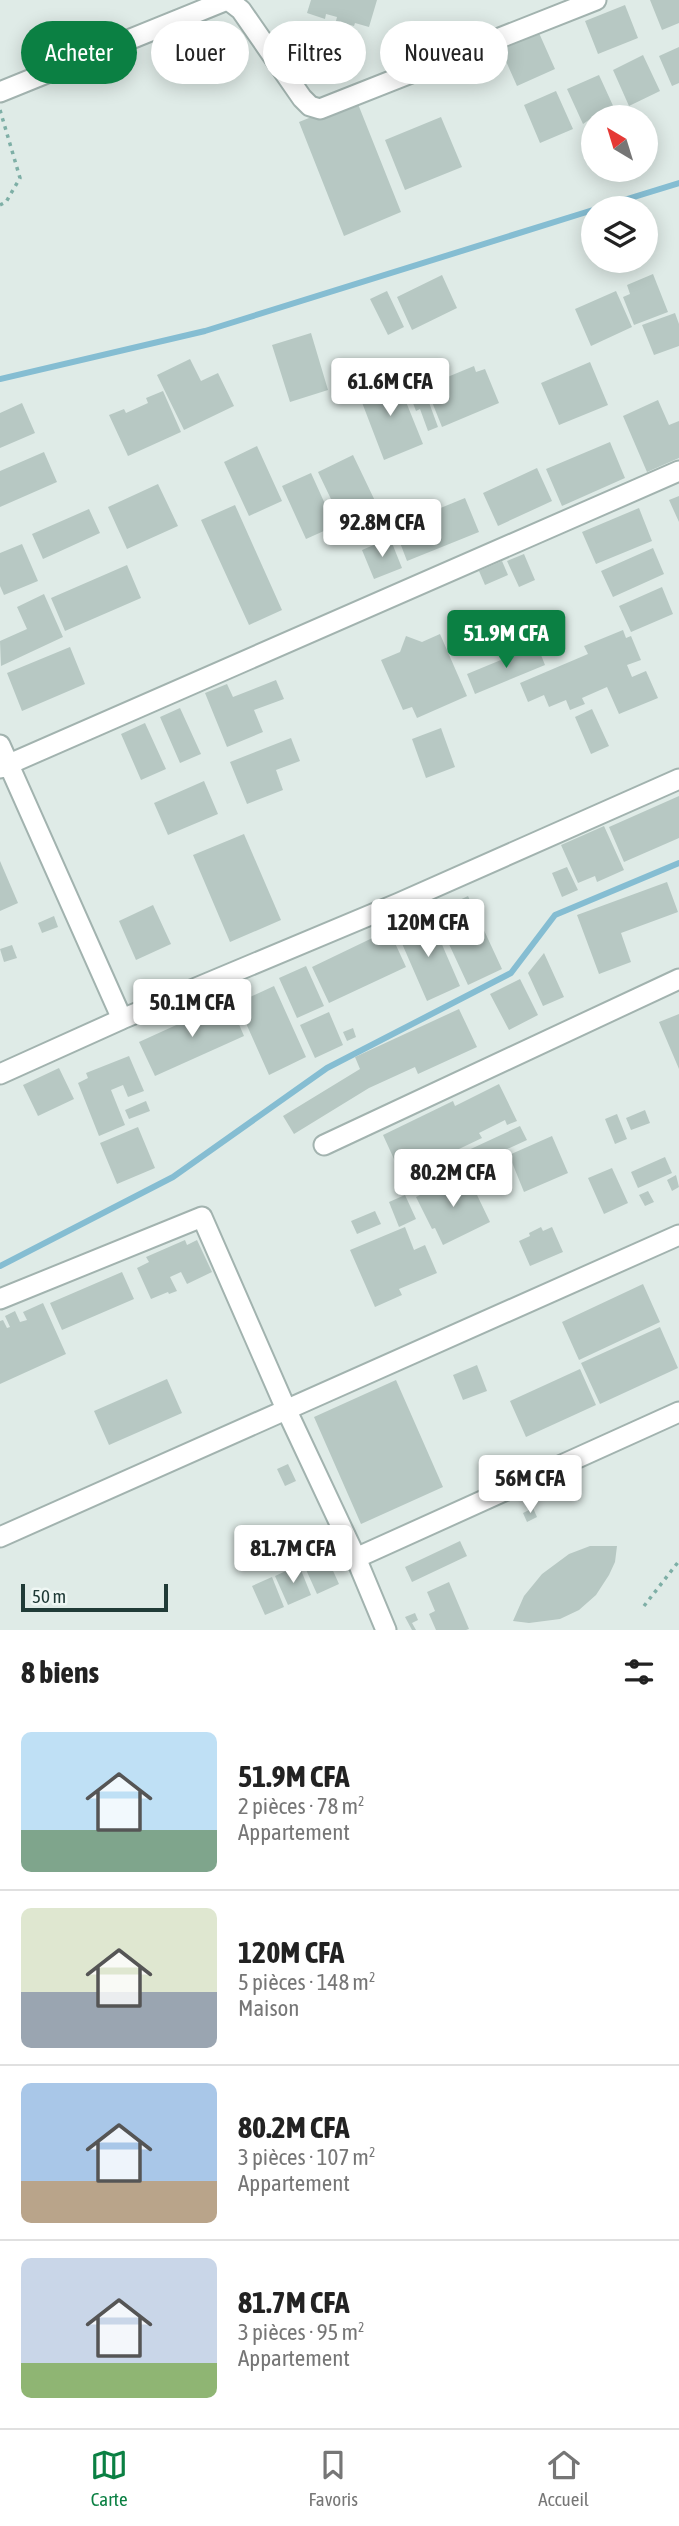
<!DOCTYPE html>
<html lang="fr">
<head>
<meta charset="utf-8">
<style>
  :root { --surface:#fff; --page:#f6f6f6; --text:#222; --muted:#767676; --line:#e0e0e0; --accent:#0b8043 }
  body { margin:0; font-family:"Asap Condensed",sans-serif; background:var(--page); color:var(--text); height:100vh; display:flex; flex-direction:column; font-size:26px; white-space:nowrap }
  * { box-sizing:border-box; margin:0 }
  p { font-size:23px; color:var(--muted) }
  .icon { flex:none; width:38px; height:38px; fill:none; stroke:currentColor; stroke-width:2; stroke-linecap:round; stroke-linejoin:round }
  .map { position:relative; height:1630px; overflow:hidden }
  .drawer { display:flex; flex-direction:column; background:var(--surface); flex:1 }
  .drawer>* { flex:none }
  .banner { position:absolute; left:21px; top:21px; width:637px; height:63px; display:flex; gap:14px }
  .needle { width:46px; rotate:322deg }
  .buttons { position:absolute; left:581px; top:105px; display:grid; gap:14px }
  .buttons a { display:grid; place-items:center; width:77px; height:77px; border-radius:50%; background:var(--surface); box-shadow:0 4px 18px #0003; font-size:35px }
  .scale { position:absolute; left:21px; bottom:18px; width:147px; box-sizing:border-box; padding-left:7px; border:4px solid #203b37; border-top:0; font-size:19px; line-height:24px; white-space:nowrap; color:#203b37; -webkit-text-stroke:5px #eff7f4; paint-order:stroke }
  .price { position:absolute; translate:-50% -60px; padding:0 16px; border-radius:7px; background:#fff; color:#222; font-size:23px; line-height:46px; filter:drop-shadow(0 2px 4px #0008) }
  .price::after { content:''; position:absolute; left:50%; top:42px; width:21px; height:16px; margin-left:-10px; background:inherit; clip-path:polygon(0 0,100% 0,50% 100%) }
  .price.selected { background:var(--accent); color:#fff }
  ul { padding:0; list-style:none }
  li { display:flex; align-items:center; gap:21px; height:175px; padding:0 21px }
  li+li { border-top:2px solid var(--line) }
  li span { display:grid; place-items:center; flex:none; width:196px; height:140px; border-radius:10px; color:#555 }
  li>.icon { margin-inline-start:auto }
  span .icon { width:84px; height:84px; fill:#fffc; stroke-width:1 }
  li b { font-size:30px }
  h2 { display:flex; justify-content:space-between; align-items:center; height:84px; padding:0 21px; font-size:30px }
  .tag { padding:0 24px; border-radius:32px; background:var(--surface); box-shadow:0 4px 18px #0003; font-size:24px; line-height:63px }
  .tag.selected { background:var(--accent); color:#fff }
  .dock { display:flex; justify-content:space-around; align-items:center; height:98px; border-top:2px solid var(--line); background:var(--surface); font-size:19px; color:var(--muted) }
  .dock a { display:grid; justify-items:center; gap:4px }
  .dock .selected { color:var(--accent) }
  .map>svg:first-child { display:block }
</style>
</head>
<body>
<div class="map">
<svg width="679" height="1630" viewBox="0 0 679 1630">
  <rect width="100%" height="100%" fill="#dfebe7"/>
  <g fill="none" stroke-linecap="round" stroke-linejoin="round">
    <path stroke="#85bdd2" stroke-width="6" d="M 598,208 L 679,183
      M 0,379 L 205,331 L 593,210
      M 0,1266 L 173,1177 L 327,1068 L 511,973 L 555,915 L 679,863"/>
  </g>
  <path fill="#b7c8c3" d="M 311,0 L 377,0 L 369,27 L 355,23 L 354,26 L 336,21 L 337,17 L 326,14 L 325,19 L 307,13 Z
    M 650,0 L 679,0 L 679,23 L 662,30 Z
    M 625,5 L 638,38 L 598,54 L 585,21 Z
    M 539,33 L 555,69 L 517,86 L 501,50 Z
    M 679,47 L 679,83 L 672,86 L 659,56 Z
    M 643,55 L 660,91 L 629,106 L 613,70 Z
    M 599,75 L 615,110 L 593,117 L 583,124 L 567,89 Z
    M 556,91 L 573,129 L 540,143 L 524,105 Z
    M 356,99 L 401,212 L 344,236 L 299,122 Z
    M 441,117 L 462,167 L 405,190 L 385,140 Z
    M 653,274 L 668,312 L 634,325 L 623,297 L 630,294 L 627,285 Z
    M 442,275 L 457,308 L 412,330 L 397,297 Z
    M 387,291 L 404,327 L 388,335 L 370,299 Z
    M 616,291 L 632,327 L 591,346 L 575,309 Z
    M 675,313 L 679,324 L 679,346 L 654,355 L 642,325 Z
    M 311,333 L 328,390 L 290,402 L 272,345 Z
    M 190,359 L 201,381 L 218,373 L 234,406 L 184,430 L 157,375 Z
    M 590,362 L 608,405 L 559,425 L 541,383 Z
    M 474,366 L 476,372 L 485,369 L 499,403 L 442,427 L 428,392 L 435,389 L 433,383 Z
    M 416,367 L 438,427 L 428,431 L 420,409 L 416,411 L 401,372 Z
    M 396,377 L 423,444 L 384,460 L 358,392 Z
    M 163,391 L 181,432 L 128,456 L 109,415 L 124,409 L 126,413 L 148,403 L 146,398 Z
    M 658,400 L 669,425 L 679,421 L 679,458 L 647,472 L 623,416 Z
    M 22,403 L 35,433 L 0,448 L 0,413 Z
    M 610,442 L 625,478 L 562,506 L 546,469 Z
    M 257,446 L 282,501 L 249,516 L 224,462 Z
    M 44,452 L 57,482 L 0,507 L 0,471 Z
    M 353,455 L 376,503 L 341,520 L 318,472 Z
    M 537,468 L 552,501 L 498,526 L 483,493 Z
    M 311,473 L 335,526 L 306,539 L 282,486 Z
    M 158,484 L 178,526 L 127,549 L 108,507 Z
    M 679,496 L 679,522 L 669,500 Z
    M 465,498 L 479,532 L 407,561 L 394,527 Z
    M 235,505 L 282,610 L 249,625 L 201,520 Z
    M 639,508 L 652,541 L 596,564 L 582,532 Z
    M 89,509 L 100,533 L 43,559 L 32,534 Z
    M 390,538 L 402,568 L 374,579 L 362,550 Z
    M 22,544 L 38,581 L 4,595 L 0,586 L 0,553 Z
    M 653,548 L 664,574 L 613,597 L 601,571 Z
    M 524,554 L 535,580 L 519,587 L 507,561 Z
    M 502,561 L 508,575 L 485,585 L 479,571 Z
    M 127,565 L 141,598 L 65,631 L 51,598 Z
    M 662,587 L 673,614 L 631,632 L 619,606 Z
    M 44,594 L 63,637 L 1,666 L 0,641 L 27,629 L 17,607 Z
    M 623,630 L 626,638 L 631,636 L 641,660 L 627,665 L 632,677 L 646,671 L 658,698 L 619,714 L 607,687 L 582,698 L 585,704 L 570,710 L 566,700 L 549,707 L 544,695 L 528,702 L 520,683 L 588,654 L 584,646 Z
    M 440,634 L 467,696 L 417,718 L 412,707 L 403,710 L 381,660 L 400,652 L 406,636 L 422,642 Z
    M 537,645 L 545,665 L 475,694 L 467,674 Z
    M 70,647 L 85,684 L 22,711 L 7,673 Z
    M 276,680 L 284,699 L 254,710 L 263,732 L 227,747 L 205,693 L 227,684 L 233,697 Z
    M 180,708 L 201,754 L 180,763 L 160,717 Z
    M 592,709 L 609,746 L 591,754 L 575,717 Z
    M 145,723 L 166,769 L 141,780 L 121,734 Z
    M 441,728 L 455,767 L 426,778 L 412,739 Z
    M 291,738 L 300,761 L 276,770 L 283,790 L 247,804 L 230,762 Z
    M 204,781 L 218,814 L 168,835 L 154,803 Z
    M 679,796 L 679,838 L 624,862 L 609,827 Z
    M 604,826 L 624,870 L 597,882 L 595,876 L 578,883 L 561,845 Z
    M 244,834 L 281,920 L 230,942 L 193,855 Z
    M 0,861 L 18,903 L 0,911 Z
    M 567,867 L 578,890 L 562,897 L 552,873 Z
    M 667,882 L 678,912 L 621,933 L 631,962 L 599,974 L 577,915 Z
    M 468,896 L 502,969 L 468,985 L 434,912 Z
    M 153,905 L 171,944 L 136,960 L 119,921 Z
    M 54,916 L 58,927 L 42,933 L 38,923 Z
    M 430,917 L 460,986 L 427,1001 L 397,932 Z
    M 389,930 L 406,967 L 329,1003 L 312,967 Z
    M 12,945 L 17,958 L 4,962 L 0,949 Z
    M 544,953 L 564,997 L 543,1006 L 528,973 Z
    M 306,966 L 324,1006 L 297,1018 L 279,978 Z
    M 520,979 L 538,1015 L 509,1030 L 490,994 Z
    M 274,986 L 306,1057 L 269,1075 L 237,1003 Z
    M 229,1001 L 244,1036 L 155,1076 L 139,1042 Z
    M 459,1009 L 477,1047 L 418,1074 L 415,1067 L 369,1088 L 294,1134 L 283,1116 L 360,1069 L 355,1057 Z
    M 329,1012 L 343,1045 L 315,1058 L 300,1025 Z
    M 679,1014 L 679,1069 L 659,1022 Z
    M 353,1028 L 356,1037 L 347,1041 L 343,1032 Z
    M 129,1056 L 144,1091 L 128,1097 L 123,1085 L 111,1090 L 125,1125 L 99,1136 L 78,1083 L 88,1078 L 86,1073 Z
    M 59,1068 L 74,1099 L 38,1116 L 23,1085 Z
    M 499,1084 L 517,1121 L 507,1125 L 505,1120 L 479,1133 L 482,1138 L 415,1170 L 417,1174 L 520,1126 L 527,1140 L 410,1194 L 383,1135 L 453,1101 L 455,1106 Z
    M 146,1101 L 150,1111 L 129,1119 L 125,1110 Z
    M 645,1110 L 650,1123 L 631,1130 L 626,1118 Z
    M 617,1114 L 627,1139 L 615,1144 L 605,1119 Z
    M 138,1127 L 155,1168 L 117,1184 L 100,1143 Z
    M 552,1136 L 568,1173 L 524,1192 L 509,1155 Z
    M 665,1157 L 672,1173 L 638,1188 L 631,1172 Z
    M 612,1168 L 628,1203 L 604,1214 L 588,1178 Z
    M 466,1172 L 490,1222 L 443,1245 L 435,1228 L 432,1229 L 416,1197 Z
    M 676,1175 L 679,1187 L 672,1191 L 667,1180 Z
    M 648,1191 L 654,1202 L 645,1206 L 639,1195 Z
    M 405,1195 L 416,1219 L 399,1227 L 389,1202 Z
    M 375,1211 L 381,1224 L 357,1234 L 351,1221 Z
    M 405,1227 L 414,1250 L 425,1245 L 437,1273 L 399,1289 L 402,1295 L 375,1307 L 350,1250 Z
    M 541,1227 L 543,1231 L 552,1227 L 563,1252 L 530,1266 L 519,1241 L 530,1236 L 529,1233 Z
    M 185,1240 L 187,1245 L 197,1240 L 212,1272 L 187,1284 L 181,1272 L 170,1277 L 177,1291 L 169,1294 L 168,1292 L 151,1299 L 137,1268 L 149,1262 L 146,1257 Z
    M 122,1272 L 134,1299 L 62,1330 L 50,1303 Z
    M 643,1284 L 660,1322 L 579,1360 L 562,1322 Z
    M 43,1303 L 66,1354 L 0,1384 L 0,1321 L 3,1320 L 7,1328 L 10,1327 L 5,1316 L 15,1311 L 20,1322 L 27,1320 L 23,1312 Z
    M 660,1327 L 678,1368 L 600,1404 L 581,1363 Z
    M 477,1365 L 487,1391 L 463,1400 L 453,1375 Z
    M 580,1369 L 596,1405 L 526,1437 L 510,1401 Z
    M 167,1379 L 182,1413 L 109,1445 L 94,1411 Z
    M 396,1380 L 443,1487 L 361,1524 L 314,1417 Z
    M 288,1464 L 296,1481 L 285,1486 L 277,1469 Z
    M 533,1508 L 537,1517 L 527,1522 L 523,1513 Z
    M 460,1541 L 467,1556 L 412,1582 L 405,1567 Z
    M 590,1546 L 617,1546 L 615,1562 L 609,1575 L 596,1595 L 579,1610 L 560,1619 L 529,1623 L 513,1621 L 524,1596 L 542,1574 L 569,1554 Z
    M 286,1552 L 292,1562 L 284,1566 L 279,1557 Z
    M 325,1553 L 339,1584 L 317,1594 L 303,1563 Z
    M 299,1565 L 311,1595 L 288,1605 L 275,1576 Z
    M 272,1577 L 284,1607 L 265,1615 L 252,1586 Z
    M 449,1582 L 469,1629 L 466,1630 L 436,1630 L 429,1614 L 435,1611 L 427,1592 Z
    M 415,1613 L 418,1620 L 412,1623 L 416,1630 L 412,1630 L 405,1617 Z"/>
  <g fill="none" stroke-linecap="round" stroke-linejoin="round">
    <g stroke="#a2b3af" stroke-width="23">
      <path id="street" d="M 228,0 L 241,10 L 302,98 L 310,106 L 320,109 L 596,0
        M 0,92 L 227,0
        M 0,745 L 122,1019 L 399,903 L 679,779
        M 0,768 L 679,471
        M 0,1074 L 122,1019
        M 324,1145 L 679,979
        M 0,1299 L 202,1217 L 286,1409 L 356,1558
        M 0,1537 L 679,1235
        M 386,1630 L 356,1558 L 679,1412"/>
    </g>
    <path stroke="#7eafa6" stroke-width="3.5" stroke-dasharray="3.5 5" stroke-linecap="butt" d="M 0,110 L 20,178 L 6,202 L 0,205
      M 644,1606 L 679,1561"/>
    <use href="#street" stroke="#fff" stroke-width="19"/>
  </g>
</svg>
<div class="buttons">
<a><svg class="needle" viewBox="-14 -14 28 28"><path d="M0-13l5 13h-10z" fill="#e53935"/><path d="M0 13l5-13h-10z" fill="#767676"/></svg></a>
<a><svg class="icon" aria-label="layers" viewBox="0 0 24 24"><path d="M12 4l9 5-9 5-9-5zM3 14l9 5 9-5"/></svg></a>
</div>
<div class="scale">50 m</div>
<b class="price" style="left:390px;top:418px">61.6M CFA</b>
<b class="price" style="left:382px;top:559px">92.8M CFA</b>
<b class="price selected" style="left:506px;top:670px">51.9M CFA</b>
<b class="price" style="left:428px;top:959px">120M CFA</b>
<b class="price" style="left:192px;top:1039px">50.1M CFA</b>
<b class="price" style="left:453px;top:1209px">80.2M CFA</b>
<b class="price" style="left:530px;top:1515px">56M CFA</b>
<b class="price" style="left:293px;top:1585px">81.7M CFA</b>
<div class="banner">
<a class="tag selected">Acheter</a>
<a class="tag">Louer</a>
<a class="tag">Filtres</a>
<a class="tag">Nouveau</a>
</div>
</div>
<section class="drawer">
<h2>8 biens<svg class="icon" aria-label="filters" viewBox="0 0 24 24"><path d="M4 7h16M4 17h16"/><circle cx="9" cy="7" r="2"/><circle cx="15" cy="17" r="2"/></svg></h2>
<ul>
<li><span style="background:linear-gradient(#bfe0f5 70%,#7fa58c 0)"><svg class="icon" aria-label="home" viewBox="0 0 24 24"><path d="M3 11l9-7 9 7M6 9v11h12V9"/></svg></span><div><b>51.9M CFA</b><p>2 pièces · 78 m²</p><p>Appartement</p></div></li>
<li><span style="background:linear-gradient(#dfe7d0 60%,#9aa5b1 0)"><svg class="icon" aria-label="home" viewBox="0 0 24 24"><path d="M3 11l9-7 9 7M6 9v11h12V9"/></svg></span><div><b>120M CFA</b><p>5 pièces · 148 m²</p><p>Maison</p></div></li>
<li><span style="background:linear-gradient(#a9c7e8 70%,#b9a48a 0)"><svg class="icon" aria-label="home" viewBox="0 0 24 24"><path d="M3 11l9-7 9 7M6 9v11h12V9"/></svg></span><div><b>80.2M CFA</b><p>3 pièces · 107 m²</p><p>Appartement</p></div></li>
<li><span style="background:linear-gradient(#c9d6e8 75%,#8fb573 0)"><svg class="icon" aria-label="home" viewBox="0 0 24 24"><path d="M3 11l9-7 9 7M6 9v11h12V9"/></svg></span><div><b>81.7M CFA</b><p>3 pièces · 95 m²</p><p>Appartement</p></div></li>
</ul>
</section>
<nav class="dock">
<a class="selected"><svg class="icon" aria-label="map" viewBox="0 0 24 24"><path d="M3 6l6-2 6 2 6-2v14l-6 2-6-2-6 2zM9 4v14M15 6v14"/></svg>Carte</a>
<a><svg class="icon" aria-label="saved" viewBox="0 0 24 24"><path d="M7 4h10v16l-5-4-5 4z"/></svg>Favoris</a>
<a><svg class="icon" aria-label="home" viewBox="0 0 24 24"><path d="M3 11l9-7 9 7M6 9v11h12V9"/></svg>Accueil</a>
</nav>
</body>
</html>
